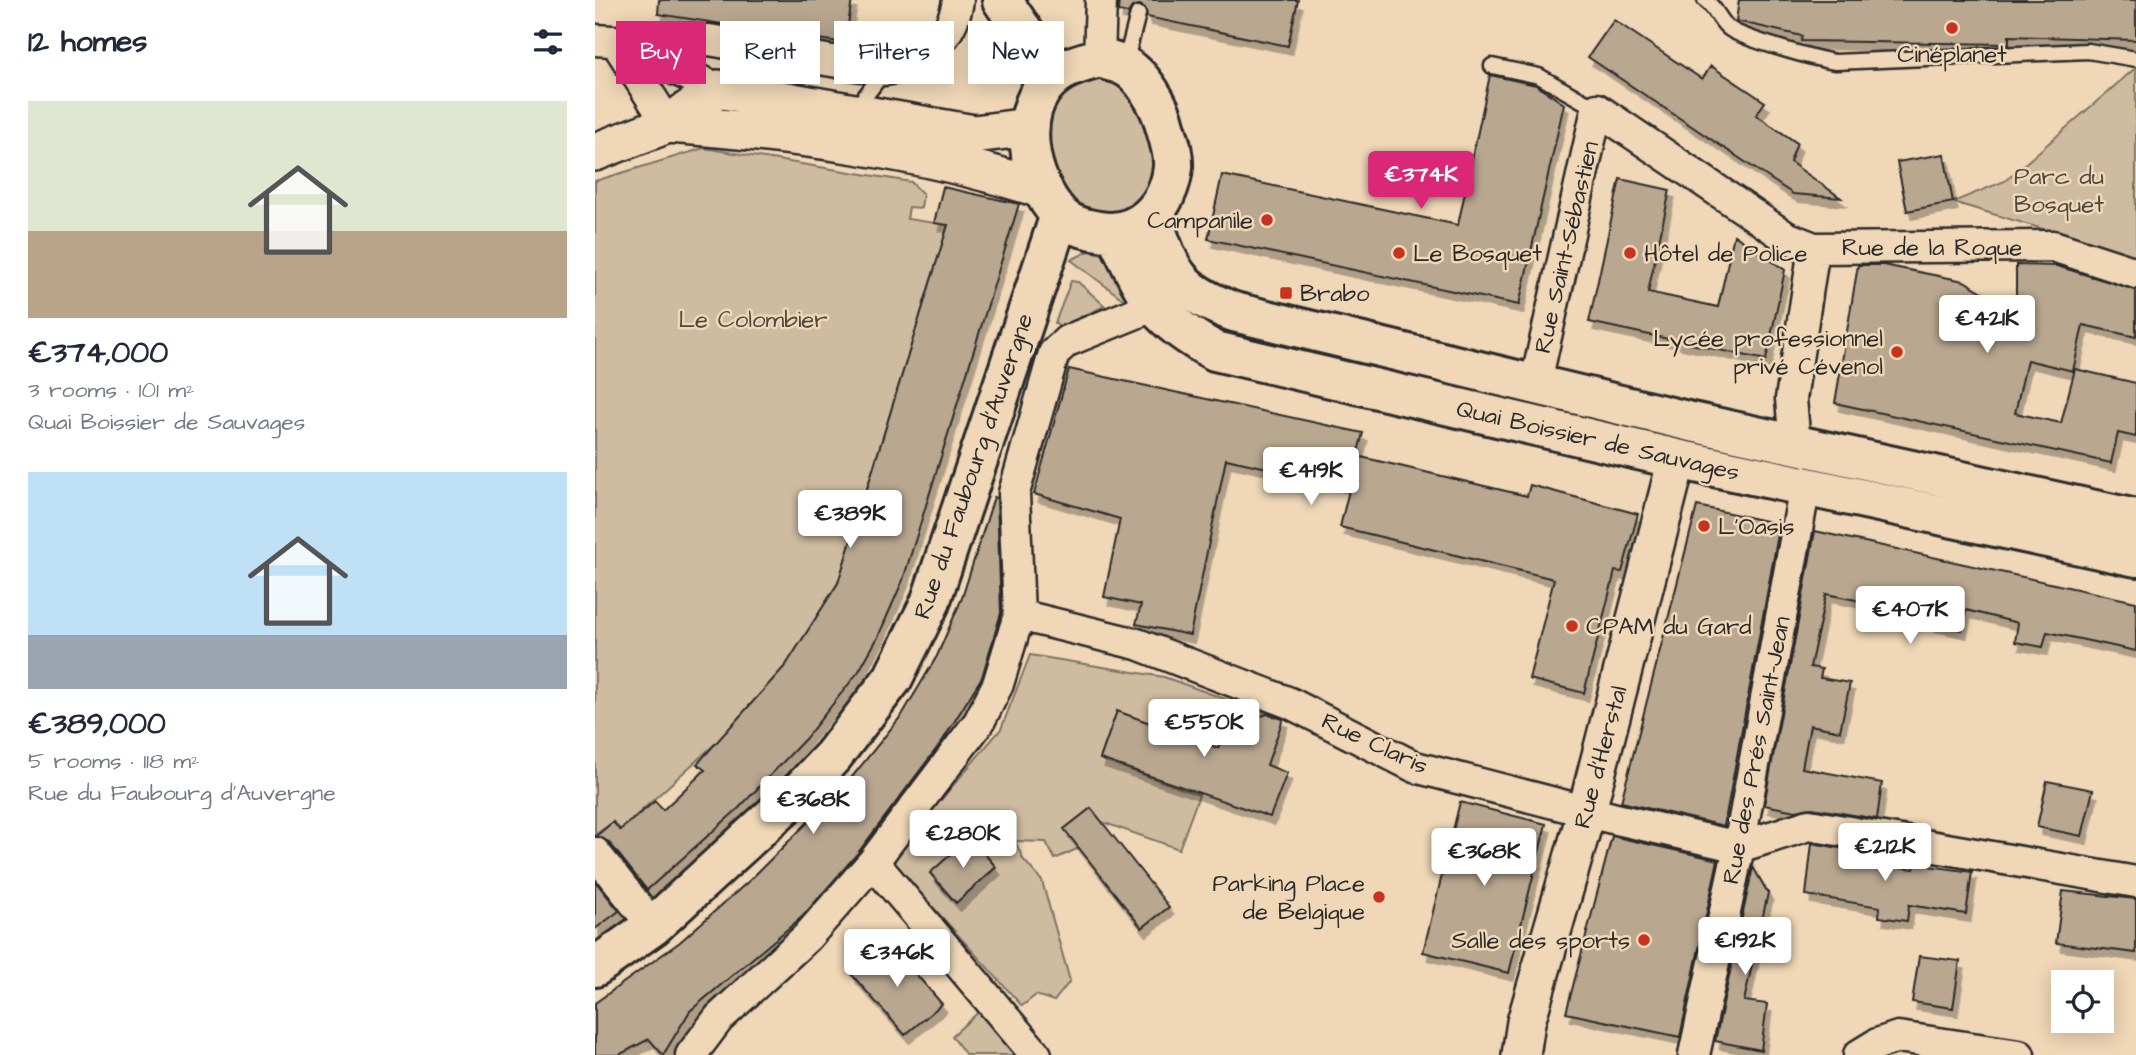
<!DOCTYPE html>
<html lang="en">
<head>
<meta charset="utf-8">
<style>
  :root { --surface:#fff; --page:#f2f2f3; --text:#1f2937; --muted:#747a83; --accent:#db2777 }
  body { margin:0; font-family:"Architects Daughter",sans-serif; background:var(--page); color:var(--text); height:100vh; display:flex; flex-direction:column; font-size:26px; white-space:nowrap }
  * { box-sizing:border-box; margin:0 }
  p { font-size:23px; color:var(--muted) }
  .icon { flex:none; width:38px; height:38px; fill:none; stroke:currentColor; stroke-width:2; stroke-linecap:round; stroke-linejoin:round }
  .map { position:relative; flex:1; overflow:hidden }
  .side { display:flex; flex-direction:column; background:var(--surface); width:595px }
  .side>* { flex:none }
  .hud { position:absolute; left:21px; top:21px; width:665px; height:63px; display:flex; gap:14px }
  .fabs { position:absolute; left:1456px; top:970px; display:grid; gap:14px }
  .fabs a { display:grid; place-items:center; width:63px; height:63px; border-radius:0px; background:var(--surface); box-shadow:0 4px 18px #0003; font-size:35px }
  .price { position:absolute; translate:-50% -60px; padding:0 16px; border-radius:7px; background:#fff; color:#222; font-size:23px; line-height:46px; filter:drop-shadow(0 2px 4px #0008) }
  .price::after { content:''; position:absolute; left:50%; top:42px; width:21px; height:16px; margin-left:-10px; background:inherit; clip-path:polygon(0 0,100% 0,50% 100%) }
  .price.active { background:var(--accent); color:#fff }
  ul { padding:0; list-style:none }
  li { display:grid; align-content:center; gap:14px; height:371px; padding:0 28px }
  li span { display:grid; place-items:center; height:217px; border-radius:0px; color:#555 }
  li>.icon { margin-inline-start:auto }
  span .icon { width:126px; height:126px; fill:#fffc; stroke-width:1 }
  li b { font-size:30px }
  h2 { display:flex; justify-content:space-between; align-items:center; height:84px; padding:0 28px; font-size:30px }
  .tag { padding:0 24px; border-radius:0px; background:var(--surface); box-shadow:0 4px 18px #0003; font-size:24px; line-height:63px }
  .tag.active { background:var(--accent); color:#fff }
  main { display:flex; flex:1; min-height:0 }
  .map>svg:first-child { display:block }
</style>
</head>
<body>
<main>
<section class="side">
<h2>12 homes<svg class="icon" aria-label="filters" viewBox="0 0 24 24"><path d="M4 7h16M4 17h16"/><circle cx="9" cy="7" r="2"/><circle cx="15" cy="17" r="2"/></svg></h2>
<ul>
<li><span style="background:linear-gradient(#dfe7d0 60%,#b9a48a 0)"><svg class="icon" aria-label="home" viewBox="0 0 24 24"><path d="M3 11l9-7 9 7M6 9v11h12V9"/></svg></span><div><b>€374,000</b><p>3 rooms · 101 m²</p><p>Quai Boissier de Sauvages</p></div></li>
<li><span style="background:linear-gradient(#bfe0f5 75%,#9aa5b1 0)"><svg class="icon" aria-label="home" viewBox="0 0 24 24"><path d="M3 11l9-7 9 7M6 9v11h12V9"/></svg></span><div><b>€389,000</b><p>5 rooms · 118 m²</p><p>Rue du Faubourg d'Auvergne</p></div></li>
</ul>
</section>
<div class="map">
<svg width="1541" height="1055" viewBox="0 0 1541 1055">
  <defs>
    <filter id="shadow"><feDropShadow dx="4.5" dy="8" stdDeviation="0" flood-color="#0004"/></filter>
  </defs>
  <rect width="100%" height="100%" fill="#efd7b7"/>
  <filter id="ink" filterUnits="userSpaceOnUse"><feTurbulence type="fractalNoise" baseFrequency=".0143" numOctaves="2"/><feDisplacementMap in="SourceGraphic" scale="14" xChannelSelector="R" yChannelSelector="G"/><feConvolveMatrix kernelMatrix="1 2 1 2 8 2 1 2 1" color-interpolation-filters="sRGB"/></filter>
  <g filter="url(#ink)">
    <path fill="#cfbba0" stroke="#7d7366" stroke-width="2" fill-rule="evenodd" d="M 1538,70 L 1541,70 L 1541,257 L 1358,202 L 1410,181 Z
      M 515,77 L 549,102 L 564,174 C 557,183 551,199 542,205 C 473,254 415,112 483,81 C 492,77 505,78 515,77 Z
      M 109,148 L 316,182 L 328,194 L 326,208 L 314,207 L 312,219 L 353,225 L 243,583 L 191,665 L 122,742 L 25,830 L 18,822 L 0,835 L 0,181 Z
      M 494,251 L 511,255 L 536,282 L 533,303 L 476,260 Z
      M 476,281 L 483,282 L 510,306 L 464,327 L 460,323 Z
      M 435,655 L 569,677 L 672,714 L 661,718 L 637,710 L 633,723 L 620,719 L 612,744 L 522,711 L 505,759 L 604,795 L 584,849 L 507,822 L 496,808 L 470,829 L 484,848 L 460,859 L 451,842 L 420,841 L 428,859 L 447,881 L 475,981 L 459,1001 L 441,995 L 427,1006 L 320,887 L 316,888 L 302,873 L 298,856 L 406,729 ZM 375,838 L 401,868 L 361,903 L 335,873 Z
      M 386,1010 L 429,1055 L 371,1055 L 357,1036 Z"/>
    <path fill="#b9a790" stroke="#2b2b2b" stroke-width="2" filter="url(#shadow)" d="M 64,0 L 257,0 L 250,43 L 63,14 Z
      M 524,0 L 703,0 L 693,46 L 552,17 L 550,8 L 545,5 L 537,7 L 533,13 L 523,11 Z
      M 1144,0 L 1541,0 L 1541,40 L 1414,36 L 1414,44 L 1206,41 L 1207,36 L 1141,21 Z
      M 1019,20 L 1107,79 L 1116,66 L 1170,102 L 1161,115 L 1202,143 L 1195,162 L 1246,198 L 1198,194 L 993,57 Z
      M 895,75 L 941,85 L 969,104 L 924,305 L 613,239 L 627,175 L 863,225 Z
      M 1349,154 L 1358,202 L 1312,211 L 1302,162 Z
      M 1025,179 L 1075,190 L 1053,292 L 1123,307 L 1139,235 L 1190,270 L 1171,360 L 994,322 Z
      M 348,187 L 424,204 L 308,580 L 283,637 L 264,671 L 210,739 L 144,808 L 52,890 L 14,842 L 1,836 L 18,822 L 25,830 L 60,801 L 68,810 L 110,770 L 102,764 L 191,665 L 243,583 L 353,225 L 339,223 Z
      M 1263,265 L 1288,265 L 1369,281 L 1421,312 L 1421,265 L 1462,266 L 1541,290 L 1541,337 L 1488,325 L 1478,371 L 1432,360 L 1420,413 L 1466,423 L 1480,369 L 1541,383 L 1541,437 L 1523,433 L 1516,463 L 1240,403 Z
      M 474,369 L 768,433 L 762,456 L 932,496 L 935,485 L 1043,514 L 1027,572 L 1020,571 L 989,693 L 934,679 L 959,579 L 745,527 L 755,486 L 631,459 L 595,635 L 541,624 L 546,605 L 509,597 L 525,519 L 439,494 Z
      M 399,497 L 402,498 L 406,613 L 387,677 L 348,740 L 262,854 L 208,916 L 95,1011 L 68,1055 L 54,1039 L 24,1055 L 0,1055 L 0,1003 L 85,942 L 155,880 L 253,782 L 307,715 L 342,656 L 367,598 Z
      M 1102,506 L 1185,524 L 1129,826 L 1026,802 Z
      M 1220,531 L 1541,602 L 1541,651 L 1452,632 L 1448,647 L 1420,642 L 1423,623 L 1371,610 L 1367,630 L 1335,623 L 1340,602 L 1274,588 L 1271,602 L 1231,594 L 1215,667 L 1227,669 L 1225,678 L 1255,683 L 1245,731 L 1215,725 L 1207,768 L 1287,783 L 1282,819 L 1217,808 L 1201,811 L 1169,805 Z
      M 637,710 L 661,718 L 672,714 L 688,719 L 672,765 L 692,773 L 675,817 L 505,759 L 522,711 L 623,748 Z
      M 1452,781 L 1498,790 L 1487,836 L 1442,827 Z
      M 865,802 L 951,824 L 914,973 L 828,952 Z
      M 496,808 L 574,907 L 547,928 L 469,829 Z
      M 1017,836 L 1123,860 L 1085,1037 L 971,1013 Z
      M 375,837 L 401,867 L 361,903 L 335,873 Z
      M 1217,843 L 1277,854 L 1275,863 L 1319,869 L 1320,864 L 1377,872 L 1371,914 L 1314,905 L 1312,921 L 1284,917 L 1285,907 L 1211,895 Z
      M 1158,867 L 1173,893 L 1149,1001 L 1172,1004 L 1166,1050 L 1120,1041 Z
      M 0,881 L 24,911 L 0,929 Z
      M 1468,891 L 1541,899 L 1541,953 L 1461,943 Z
      M 294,943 L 347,1004 L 310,1035 L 257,975 Z
      M 1324,956 L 1365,961 L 1358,1008 L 1317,1002 Z"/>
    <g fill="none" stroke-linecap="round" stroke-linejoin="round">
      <g stroke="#2b2b2b" stroke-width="19">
        <path id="service" d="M 1110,0 C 1121,7 1125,23 1135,29 C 1149,39 1221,59 1240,62 L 1493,51 L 1541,59
          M 530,64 L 543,14
          M 897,66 L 944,76 L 1002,109
          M 259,111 L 290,70"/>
      </g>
      <g stroke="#2b2b2b" stroke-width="35">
        <path id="minor" d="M 0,40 L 67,44 L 114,40 L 290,70 C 327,65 358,38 363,0
          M 21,42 L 73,124
          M 34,48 L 123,89
          M 504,58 L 506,0
          M 940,386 L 1002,109 L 1191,237 L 1219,248 L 1458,246 L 1541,273
          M 1200,445 L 1196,399 L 1219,248
          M 424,615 L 542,644 L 695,703 L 820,767 L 1017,818 L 1144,847 L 1214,825 L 1541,882
          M 0,853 L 58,926
          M 278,862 L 441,1055
          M 96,1055 L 124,1018 L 212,937 L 278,862 L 384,722 L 403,684 L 424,615 L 419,493 L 459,353 L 472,341 L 558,306
          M 1099,1055 L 1144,847 L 1210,486
          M 1264,1055 L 1282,1044 L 1303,1037 L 1424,1055"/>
      </g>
      <g stroke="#2b2b2b" stroke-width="42">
        <path id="tertiary" d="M 73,124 C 199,133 329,150 449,190
          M 0,152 L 73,124 L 123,89 L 379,134 L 435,127
          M 926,1055 L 931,1022 L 992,810 L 1082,459"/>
      </g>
      <g stroke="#2b2b2b" stroke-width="44">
        <path id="secondary" d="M 407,0 L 459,77
          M 504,58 C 512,61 522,62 529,66 C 547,74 566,107 570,126 C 574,139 579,154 578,167 C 574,207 543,238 504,231 C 491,229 474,225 465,215 C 433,181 418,109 460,76 C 472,66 488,63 504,58 Z
          M 556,215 C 576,272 580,290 639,312 L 1092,421 L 1541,519
          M 521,234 C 551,295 558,318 620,351 L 1082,459 L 1541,557
          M 0,967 L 58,926 L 203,793 L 238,756 L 298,678 L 335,603 L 465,215"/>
      </g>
      <use href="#service" stroke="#efd7b7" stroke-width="14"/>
      <use href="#minor" stroke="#efd7b7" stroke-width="30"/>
      <use href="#tertiary" stroke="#efd7b7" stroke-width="37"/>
      <use href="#secondary" stroke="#efd7b7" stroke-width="38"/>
    </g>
  </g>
  <g fill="#c8321e" stroke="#efd7b7" stroke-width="2.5">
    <circle cx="1357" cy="28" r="7"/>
    <circle cx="672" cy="220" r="7"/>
    <circle cx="804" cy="253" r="7"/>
    <circle cx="1035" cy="253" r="7"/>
    <rect x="684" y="286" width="14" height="14" rx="3.5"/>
    <circle cx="1302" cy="352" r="7"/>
    <circle cx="1109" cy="526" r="7"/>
    <circle cx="977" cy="626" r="7"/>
    <circle cx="784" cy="897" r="7"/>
    <circle cx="1049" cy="940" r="7"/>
  </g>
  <g text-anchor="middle" stroke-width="5" stroke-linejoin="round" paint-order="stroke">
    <g font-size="24" fill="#2b2b2b" stroke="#efd7b7" text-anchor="start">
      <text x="1357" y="62" text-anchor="middle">Cinéplanet</text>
      <text x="658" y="228" text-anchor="end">Campanile</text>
      <text x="818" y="261">Le Bosquet</text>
      <text x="1049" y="261">Hôtel de Police</text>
      <text x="705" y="301">Brabo</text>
      <text x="1288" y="346" text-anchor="end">Lycée professionnel<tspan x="1288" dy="28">privé Cévenol</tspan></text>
      <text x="1123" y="534">L'Oasis</text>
      <text x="991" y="634">CPAM du Gard</text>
      <text x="770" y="891" text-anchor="end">Parking Place<tspan x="770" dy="28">de Belgique</tspan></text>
      <text x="1035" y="948" text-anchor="end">Salle des sports</text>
    </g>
    <g font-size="24" fill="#4c4842" stroke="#efd7b7">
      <text x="1464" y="184">Parc du<tspan x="1464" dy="28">Bosquet</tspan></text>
      <text x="158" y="327">Le Colombier</text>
    </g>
    <g font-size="24" fill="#2b2b2b" stroke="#efd7b7">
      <text transform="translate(971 247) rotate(-77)" y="8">Rue Saint-Sébastien</text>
      <text x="1337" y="255">Rue de la Roque</text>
      <text transform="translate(1003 440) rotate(13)" y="8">Quai Boissier de Sauvages</text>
      <text transform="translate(378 466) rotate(-71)" y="8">Rue du Faubourg d'Auvergne</text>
      <text transform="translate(780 743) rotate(25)" y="8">Rue Claris</text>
      <text transform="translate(1161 750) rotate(-79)" y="8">Rue des Prés Saint-Jean</text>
      <text transform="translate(1005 757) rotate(-75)" y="8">Rue d'Herstal</text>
    </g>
  </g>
</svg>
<div class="fabs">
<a><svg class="icon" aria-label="locate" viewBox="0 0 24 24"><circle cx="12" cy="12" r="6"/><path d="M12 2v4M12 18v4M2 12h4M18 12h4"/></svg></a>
</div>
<b class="price active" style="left:826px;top:211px">€374K</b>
<b class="price" style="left:1392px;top:355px">€421K</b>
<b class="price" style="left:716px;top:507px">€419K</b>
<b class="price" style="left:255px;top:550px">€389K</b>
<b class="price" style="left:1315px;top:646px">€407K</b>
<b class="price" style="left:609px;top:759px">€550K</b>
<b class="price" style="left:218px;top:836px">€368K</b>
<b class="price" style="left:368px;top:870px">€280K</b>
<b class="price" style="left:1290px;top:883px">€212K</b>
<b class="price" style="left:889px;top:888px">€368K</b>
<b class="price" style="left:1150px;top:977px">€192K</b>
<b class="price" style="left:302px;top:989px">€346K</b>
<div class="hud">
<a class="tag active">Buy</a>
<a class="tag">Rent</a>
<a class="tag">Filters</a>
<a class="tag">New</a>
</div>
</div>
</main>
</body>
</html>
